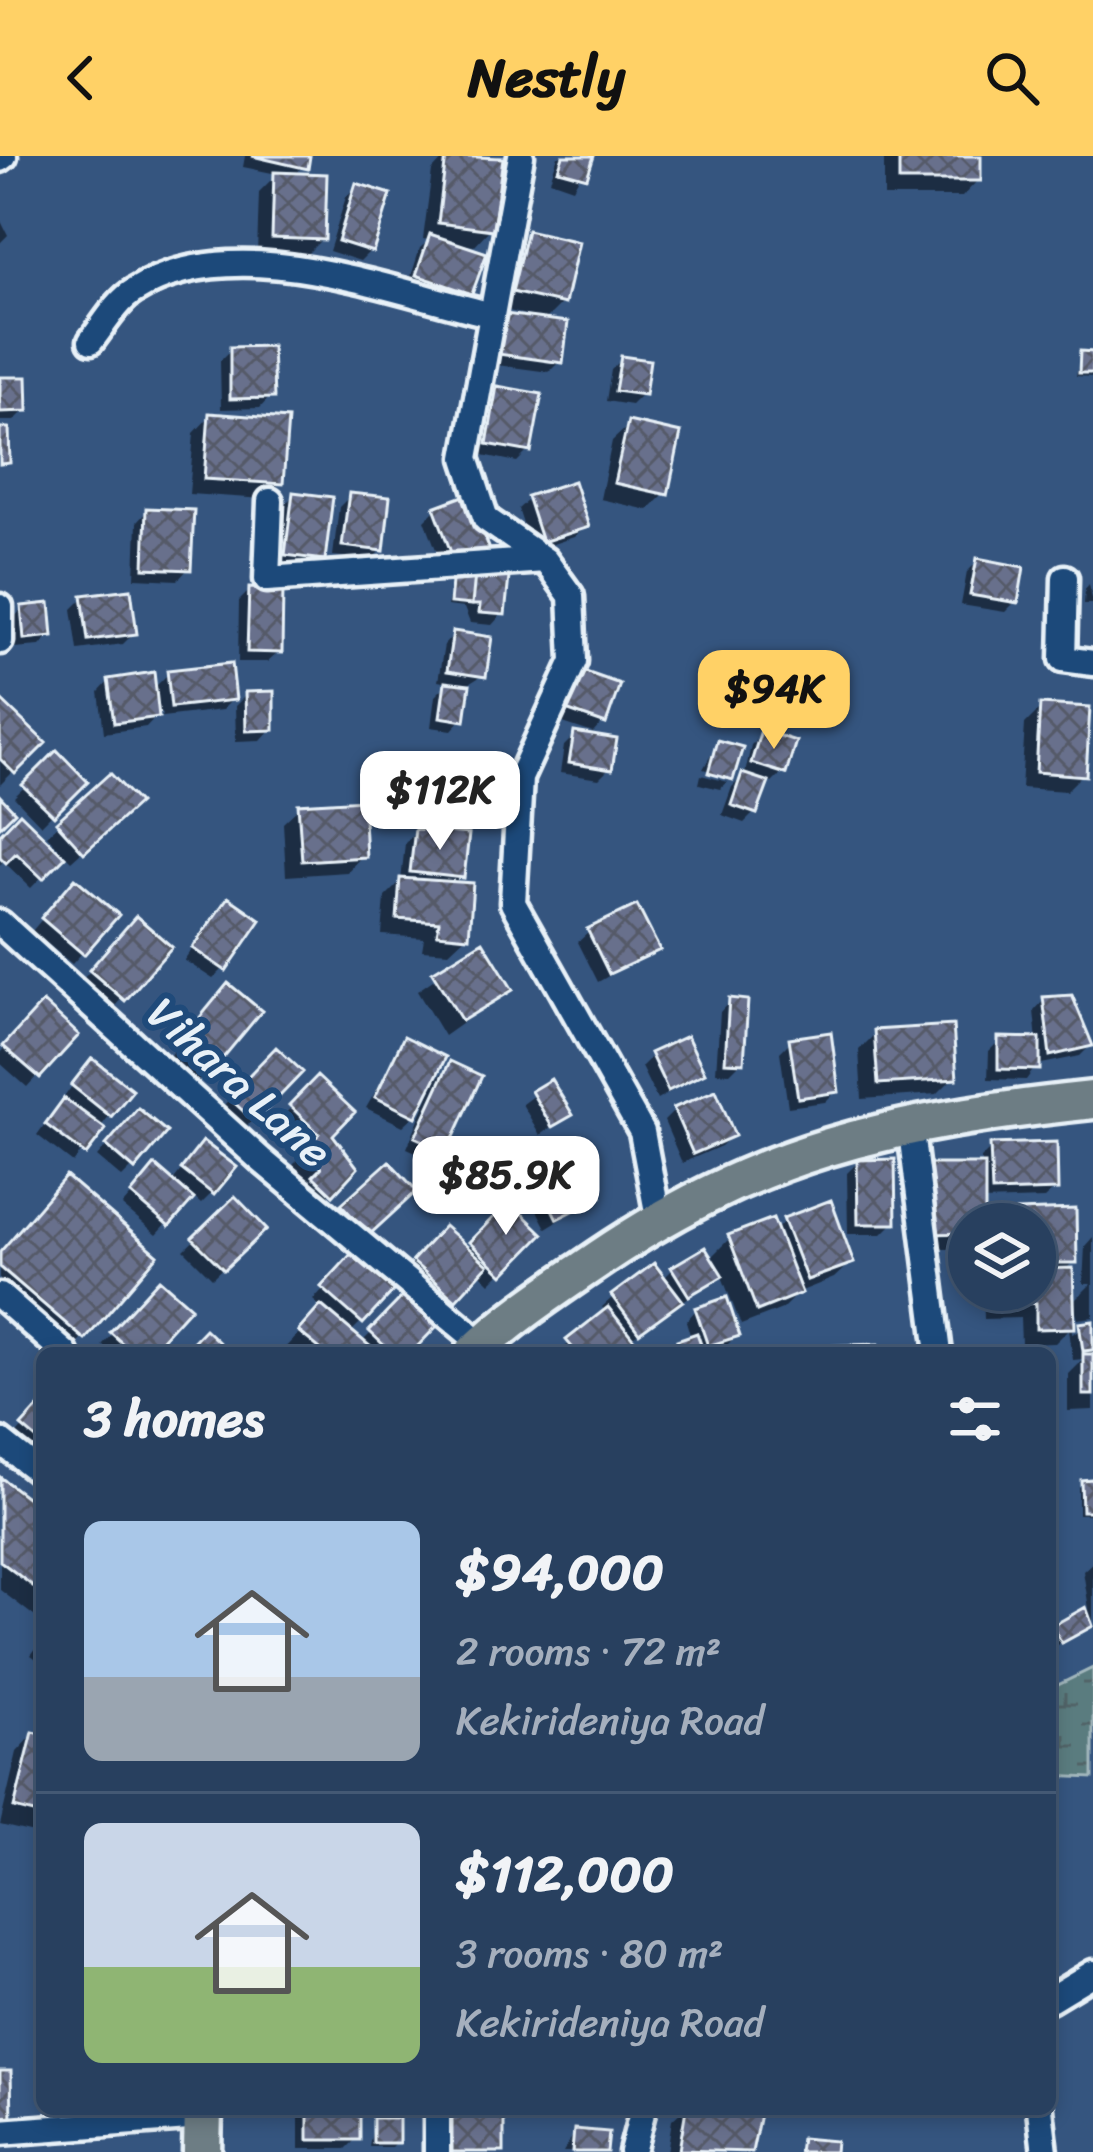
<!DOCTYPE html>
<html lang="en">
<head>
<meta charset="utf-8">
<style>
  :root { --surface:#28405f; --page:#304765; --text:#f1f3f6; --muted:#a5afbd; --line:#445974; --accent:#ffd166 }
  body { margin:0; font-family:Sriracha,sans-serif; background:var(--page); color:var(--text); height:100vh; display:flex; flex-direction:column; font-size:45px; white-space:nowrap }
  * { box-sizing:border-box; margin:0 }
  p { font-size:39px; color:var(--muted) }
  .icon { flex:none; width:66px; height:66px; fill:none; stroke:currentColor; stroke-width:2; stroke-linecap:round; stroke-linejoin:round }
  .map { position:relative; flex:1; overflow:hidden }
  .sheet { position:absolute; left:36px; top:1191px; width:1020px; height:768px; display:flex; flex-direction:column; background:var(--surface); border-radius:18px; box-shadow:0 6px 18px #0003,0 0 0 3px var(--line) }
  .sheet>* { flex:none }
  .buttons { position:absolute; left:948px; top:1047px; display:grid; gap:24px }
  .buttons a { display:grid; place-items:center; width:108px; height:108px; border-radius:50%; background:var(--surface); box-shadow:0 6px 18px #0003,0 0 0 3px var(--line); font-size:60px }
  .price { position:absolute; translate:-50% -102px; padding:0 27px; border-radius:24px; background:#fff; color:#222; font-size:39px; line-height:78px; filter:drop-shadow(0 3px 6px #0008) }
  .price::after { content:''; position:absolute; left:50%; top:72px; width:36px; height:27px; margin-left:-18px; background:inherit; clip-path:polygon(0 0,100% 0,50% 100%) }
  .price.active { background:var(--accent); color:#111 }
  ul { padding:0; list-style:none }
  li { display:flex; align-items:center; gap:36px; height:300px; padding:0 48px }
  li+li { border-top:3px solid var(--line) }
  li span { display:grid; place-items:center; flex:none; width:336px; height:240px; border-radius:18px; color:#555 }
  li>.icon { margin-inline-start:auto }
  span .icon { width:144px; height:144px; fill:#fffc; stroke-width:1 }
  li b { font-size:51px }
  h2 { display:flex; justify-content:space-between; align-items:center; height:144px; padding:0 48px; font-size:51px }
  header { display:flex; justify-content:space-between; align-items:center; height:156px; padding:0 48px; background:var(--accent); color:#111; font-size:54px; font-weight:800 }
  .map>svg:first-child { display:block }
</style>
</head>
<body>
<header><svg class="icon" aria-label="back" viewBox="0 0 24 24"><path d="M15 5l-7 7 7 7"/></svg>Nestly<svg class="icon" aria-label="search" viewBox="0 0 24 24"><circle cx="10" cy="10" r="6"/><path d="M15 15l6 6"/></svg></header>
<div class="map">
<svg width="1093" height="1996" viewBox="0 0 1093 1996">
  <defs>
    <pattern id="wetland-marsh" width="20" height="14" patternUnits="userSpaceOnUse" patternTransform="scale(3)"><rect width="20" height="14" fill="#5a7b7f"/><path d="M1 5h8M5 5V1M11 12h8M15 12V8" fill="none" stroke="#516467"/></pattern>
    <pattern id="building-cross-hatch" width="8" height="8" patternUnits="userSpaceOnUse" patternTransform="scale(3)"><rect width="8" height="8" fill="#686f8c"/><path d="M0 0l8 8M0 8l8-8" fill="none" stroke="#555a68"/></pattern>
  </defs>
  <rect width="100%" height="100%" fill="#35557f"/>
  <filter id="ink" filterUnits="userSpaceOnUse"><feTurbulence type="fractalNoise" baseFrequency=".00833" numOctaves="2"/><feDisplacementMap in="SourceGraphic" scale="24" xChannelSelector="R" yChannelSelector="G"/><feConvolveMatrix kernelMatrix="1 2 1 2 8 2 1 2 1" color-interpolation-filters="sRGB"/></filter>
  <g filter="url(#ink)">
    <path fill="url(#wetland-marsh)" stroke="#a1b6bc" stroke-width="3" d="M 1093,1512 L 1093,1622 L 1050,1620 L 1050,1533 Z"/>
    <path fill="#0007" d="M 245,0 L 307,0 L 296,20 L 322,83 L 305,100 L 257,98 L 259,36 L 277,18 L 243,11 Z
      M 436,0 L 498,0 L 490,73 L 474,90 L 459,88 L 470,136 L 459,147 L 408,130 L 420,92 L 429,84 L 423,83 L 432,15 L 445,1 Z
      M 558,0 L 591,0 L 573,32 L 550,24 Z
      M 884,0 L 978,0 L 978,24 L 962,41 L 884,41 Z
      M 356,30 L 371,94 L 360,105 L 329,95 L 346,41 Z
      M 0,63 L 8,79 L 0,87 Z
      M 527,77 L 562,147 L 543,166 L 560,205 L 549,216 L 482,207 L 529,164 L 530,160 L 497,152 L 511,94 Z
      M 231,194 L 270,241 L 260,252 L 221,253 L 220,205 Z
      M 1081,198 L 1093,199 L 1093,221 L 1076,220 Z
      M 622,203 L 642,238 L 631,249 L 606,245 L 611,214 Z
      M 0,224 L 25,254 L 14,265 L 0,265 Z
      M 498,234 L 528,295 L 517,306 L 478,298 L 487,244 Z
      M 210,260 L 280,327 L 264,343 L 189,338 L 194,277 Z
      M 629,269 L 665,337 L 648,354 L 600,343 L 612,285 Z
      M 294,339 L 322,403 L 311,413 L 275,409 L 283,350 Z
      M 350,340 L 382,393 L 371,404 L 333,400 L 339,351 Z
      M 529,343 L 585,370 L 574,381 L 532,395 L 518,353 Z
      M 436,353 L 486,393 L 444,415 L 425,364 Z
      M 147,355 L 188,413 L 178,424 L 135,422 L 137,366 Z
      M 978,405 L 1015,446 L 1005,456 L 961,449 L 967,416 Z
      M 454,419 L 502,458 L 492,469 L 470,467 L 464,452 L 447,450 Z
      M 1089,428 L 1093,448 L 1084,448 L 1085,433 Z
      M 250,434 L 279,496 L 268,506 L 238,506 L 239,445 Z
      M 83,442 L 134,477 L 123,488 L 78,494 L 72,453 Z
      M 22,453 L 50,479 L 40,490 L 14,492 L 12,464 Z
      M 454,478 L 483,519 L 467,529 L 462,563 L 452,574 L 431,571 L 435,540 L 448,527 L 438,525 L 444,489 Z
      M 169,517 L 233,543 L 222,554 L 162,561 L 161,555 L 146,571 L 104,577 L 99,536 L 109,525 L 153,533 Z
      M 570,528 L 603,566 L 593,577 L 557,565 Z
      M 246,539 L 271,573 L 261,584 L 236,585 L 235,550 Z
      M 0,547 L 42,587 L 0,629 Z
      M 1042,551 L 1083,618 L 1066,635 L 1021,632 L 1025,568 Z
      M 762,578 L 783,616 L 772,627 L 766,625 L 755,656 L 744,667 L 722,659 L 732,631 L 745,618 L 751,589 Z
      M 575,579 L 609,613 L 599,623 L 560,617 L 564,590 Z
      M 718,587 L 731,623 L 728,625 L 728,620 L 703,613 Z
      M 57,599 L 84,626 L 41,669 L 14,641 Z
      M 701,619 L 728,626 L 720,633 L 699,628 Z
      M 110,621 L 124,658 L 71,705 L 64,698 L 31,732 L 3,705 L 0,709 L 0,682 L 55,695 L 59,692 L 47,679 Z
      M 300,651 L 363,699 L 347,716 L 286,720 L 283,667 Z
      M 416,676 L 461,720 L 453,729 L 466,780 L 449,796 L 422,794 L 424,782 L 382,779 L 385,741 L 401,725 L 405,687 Z
      M 64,737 L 82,797 L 72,808 L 32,775 Z
      M 218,756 L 223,813 L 213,823 L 184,804 Z
      M 589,776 L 656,793 L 598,826 L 578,786 Z
      M 120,781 L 168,791 L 106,860 L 75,832 Z
      M 482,790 L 509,834 L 444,880 L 417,835 Z
      M 1044,844 L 1090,890 L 1080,900 L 1037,909 L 1026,924 L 988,923 L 989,895 L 1000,884 L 1037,885 L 1034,855 Z
      M 730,845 L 741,906 L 730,917 L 716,916 L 720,856 Z
      M 212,848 L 211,912 L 195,928 L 165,905 Z
      M 32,861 L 74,879 L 27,931 L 0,907 L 0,897 Z
      M 876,877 L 953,922 L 937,938 L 862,943 L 859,894 Z
      M 405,884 L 414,960 L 403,970 L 366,952 Z
      M 791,885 L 836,935 L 825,946 L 788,951 L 780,896 Z
      M 276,895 L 299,917 L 242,975 L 220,953 Z
      M 652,900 L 701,917 L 657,944 L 641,911 Z
      M 450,909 L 445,994 L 434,1004 L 407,992 L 435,924 Z
      M 82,916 L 129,934 L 73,1007 L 37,979 Z
      M 318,924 L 329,978 L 354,1012 L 315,1053 L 289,1013 L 305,997 L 275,968 Z
      M 550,927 L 569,958 L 540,979 L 522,948 Z
      M 675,954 L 732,980 L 721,990 L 682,1007 L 664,965 Z
      M 127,966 L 132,1012 L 122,1022 L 97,1001 Z
      M 992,991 L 1055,1033 L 1044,1043 L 982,1045 L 982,1068 L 969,1068 L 966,1093 L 914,1093 L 913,1028 L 930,1011 L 981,1011 L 981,1002 Z
      M 193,999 L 212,1037 L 201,1048 L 192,1040 L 156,1079 L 122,1050 L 145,1024 L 171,1027 Z
      M 858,1006 L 893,1067 L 882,1078 L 848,1078 L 847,1017 Z
      M 389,1009 L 413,1035 L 357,1087 L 333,1061 Z
      M 537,1022 L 597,1041 L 546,1072 L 526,1033 Z
      M 235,1045 L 263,1073 L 212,1122 L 184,1094 Z
      M 509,1049 L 539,1078 L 490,1127 L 478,1115 L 444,1152 L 404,1117 L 433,1084 L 466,1093 Z
      M 1073,1056 L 1074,1105 L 1064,1115 L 1070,1115 L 1072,1178 L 1093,1168 L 1093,1254 L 1068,1255 L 1068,1218 L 1083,1203 L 1073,1204 L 1069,1173 L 1055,1187 L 1021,1188 L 1020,1162 L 984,1163 L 983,1138 L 967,1139 L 969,1115 L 969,1134 L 1035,1134 L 1035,1116 L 1045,1116 L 1045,1106 L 1035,1106 L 1035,1068 L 1008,1068 L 1018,1058 Z
      M 785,1064 L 851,1106 L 834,1122 L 799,1136 L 782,1153 L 741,1169 L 721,1118 L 630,1183 L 620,1197 L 558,1197 L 606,1157 L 602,1151 L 613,1141 L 663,1123 L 673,1113 L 715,1113 L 713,1099 L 730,1082 L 775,1075 Z
      M 1093,1081 L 1093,1161 L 1078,1163 L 1073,1146 L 1091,1128 L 1083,1128 L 1085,1090 Z
      M 0,1097 L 83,1182 L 68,1197 L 0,1151 Z
      M 342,1112 L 361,1166 L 350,1177 L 361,1187 L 404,1144 L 407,1197 L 284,1193 L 322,1152 L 313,1144 Z
      M 159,1127 L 145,1197 L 111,1197 L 102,1189 Z
      M 696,1154 L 737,1179 L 726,1190 L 704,1197 L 669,1197 L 691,1182 L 686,1165 Z
      M 42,1249 L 42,1307 L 13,1283 Z
      M 0,1325 L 42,1357 L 38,1463 L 0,1434 Z
      M 1093,1326 L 1093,1358 L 1078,1358 L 1078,1331 Z
      M 1093,1406 L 1093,1464 L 1057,1489 L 1050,1477 L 1089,1453 L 1083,1415 Z
      M 42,1484 L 42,1507 L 31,1499 Z
      M 33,1579 L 42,1581 L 42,1679 L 0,1669 L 17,1596 Z
      M 299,1953 L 357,1953 L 357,1982 L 346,1993 L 299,1993 Z
      M 452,1953 L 501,1953 L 501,1996 L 442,1996 L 442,1963 Z
      M 684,1953 L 756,1960 L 749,1996 L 667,1996 L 672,1964 Z
      M 374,1965 L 396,1986 L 391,1991 L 369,1991 Z
      M 575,1976 L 604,1996 L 563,1996 Z"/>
    <path fill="url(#building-cross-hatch)" stroke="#e8f1f8" stroke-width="3" d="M 252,0 L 310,0 L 308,13 Z
      M 446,0 L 503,2 L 493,74 L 438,67 Z
      M 563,0 L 594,0 L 587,22 L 558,14 Z
      M 899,0 L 981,0 L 981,25 L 899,25 Z
      M 274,16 L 327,18 L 325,84 L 272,82 Z
      M 356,27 L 391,38 L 373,96 L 338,85 Z
      M 527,74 L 579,86 L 565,148 L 512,136 Z
      M 430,78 L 487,97 L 472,138 L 416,119 Z
      M 497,157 L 568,166 L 563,207 L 491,197 Z
      M 272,190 L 274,242 L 230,243 L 230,191 Z
      M 1080,195 L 1093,196 L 1093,217 L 1079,217 Z
      M 621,200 L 650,204 L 645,239 L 615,235 Z
      M 0,221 L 27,221 L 28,255 L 0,256 Z
      M 497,230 L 542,238 L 531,296 L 487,288 Z
      M 209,257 L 288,263 L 283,328 L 204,323 Z
      M 628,265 L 681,277 L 668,339 L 614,327 Z
      M 0,272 L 9,272 L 10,307 L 0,308 Z
      M 574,325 L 589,371 L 542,386 L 527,340 Z
      M 293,336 L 333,341 L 325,404 L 285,399 Z
      M 349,337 L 390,341 L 384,395 L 342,390 Z
      M 469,338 L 490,394 L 455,407 L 434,351 Z
      M 146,352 L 194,354 L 191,414 L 144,412 Z
      M 977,402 L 1024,411 L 1018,447 L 970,439 Z
      M 453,415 L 475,418 L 472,449 L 450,447 Z
      M 475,418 L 509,421 L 505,459 L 479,457 L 480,449 L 472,449 Z
      M 249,431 L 283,432 L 282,497 L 247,496 Z
      M 131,433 L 137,478 L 88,484 L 82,439 Z
      M 50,447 L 53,480 L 24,483 L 21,450 Z
      M 453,475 L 492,481 L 486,521 L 447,515 Z
      M 232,507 L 236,544 L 171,551 L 167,514 Z
      M 580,514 L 620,528 L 606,568 L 566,554 Z
      M 154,516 L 159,561 L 114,567 L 108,523 Z
      M 445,526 L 470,529 L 465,565 L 440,561 Z
      M 274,535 L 274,574 L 246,575 L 245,536 Z
      M 0,543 L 46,587 L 15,618 L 0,603 Z
      M 1040,548 L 1090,551 L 1086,620 L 1036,616 Z
      M 761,574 L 796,585 L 786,618 L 751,607 Z
      M 574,576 L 617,583 L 612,614 L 569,607 Z
      M 717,584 L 743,591 L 733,624 L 708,617 Z
      M 57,594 L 88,626 L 54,660 L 22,629 Z
      M 110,617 L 139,647 L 84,697 L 56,666 Z
      M 742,617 L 769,626 L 757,658 L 731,649 Z
      M 0,640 L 15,656 L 0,671 Z
      M 363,644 L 366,701 L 302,705 L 298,648 Z
      M 20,657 L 65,701 L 43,723 L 16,697 L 6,707 L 0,701 L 0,678 Z
      M 415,673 L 469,678 L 464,722 L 410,716 Z
      M 75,722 L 119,759 L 84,799 L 41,762 Z
      M 400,722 L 473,727 L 469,781 L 437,778 L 439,766 L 397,763 Z
      M 228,741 L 261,764 L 226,815 L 192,792 Z
      M 637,749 L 660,794 L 609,818 L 587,773 Z
      M 136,760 L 172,791 L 125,845 L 89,814 Z
      M 483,785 L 513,834 L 462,865 L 432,816 Z
      M 228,827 L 262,855 L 213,914 L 179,887 Z
      M 1072,839 L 1093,890 L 1050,900 L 1043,841 Z
      M 729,842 L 748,844 L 744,907 L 725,906 Z
      M 43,846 L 79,879 L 40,922 L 3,890 Z
      M 953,869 L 957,923 L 878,928 L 874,874 Z
      M 831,876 L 839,936 L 798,942 L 789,882 Z
      M 404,880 L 446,901 L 416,961 L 375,941 Z
      M 687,880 L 705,917 L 668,935 L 650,897 Z
      M 998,881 L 1040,882 L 1040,914 L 998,913 Z
      M 276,891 L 303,916 L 255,966 L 228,941 Z
      M 92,902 L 133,934 L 111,961 L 71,929 Z
      M 450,905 L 482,920 L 447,996 L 415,981 Z
      M 317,920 L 355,956 L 333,979 L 358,1012 L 333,1039 L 313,1020 L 321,1012 L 303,995 L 319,978 L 289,949 Z
      M 551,923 L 573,959 L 552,971 L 531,935 Z
      M 716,934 L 735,980 L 693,998 L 673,952 Z
      M 64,942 L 106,973 L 86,999 L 45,968 Z
      M 138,952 L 167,976 L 135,1014 L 106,989 Z
      M 203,985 L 237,1011 L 214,1039 L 181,1013 Z
      M 1057,986 L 1058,1034 L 992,1036 L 990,988 Z
      M 579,998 L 601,1041 L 557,1063 L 535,1020 Z
      M 895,1003 L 896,1068 L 858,1068 L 857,1004 Z
      M 389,1005 L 417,1035 L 369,1079 L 341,1048 Z
      M 929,1008 L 985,1008 L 985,1068 L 969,1068 L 969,1077 L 929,1078 Z
      M 155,1009 L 194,1043 L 169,1071 L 131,1038 Z
      M 66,1020 L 158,1099 L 85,1184 L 0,1111 L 0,1096 Z
      M 235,1040 L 267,1073 L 224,1114 L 192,1082 Z
      M 831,1044 L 854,1107 L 807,1124 L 783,1062 Z
      M 509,1045 L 543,1078 L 503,1119 L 469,1086 Z
      M 1076,1053 L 1077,1107 L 1054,1107 L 1054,1096 L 1035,1097 L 1035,1068 L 1017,1068 L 1016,1055 Z
      M 773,1062 L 802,1137 L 757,1155 L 728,1079 Z
      M 444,1070 L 488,1109 L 456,1144 L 412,1105 Z
      M 705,1091 L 723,1120 L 689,1140 L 671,1111 Z
      M 352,1097 L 394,1134 L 363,1168 L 321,1131 Z
      M 654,1107 L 683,1145 L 639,1177 L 611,1139 Z
      M 1073,1112 L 1075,1172 L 1036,1173 L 1036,1147 L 1000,1148 L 999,1134 L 1035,1134 L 1035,1113 Z
      M 159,1123 L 191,1151 L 149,1197 L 133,1197 L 110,1176 Z
      M 404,1139 L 436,1171 L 411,1197 L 392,1197 L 369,1175 Z
      M 727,1141 L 740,1180 L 708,1190 L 695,1152 Z
      M 321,1149 L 378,1197 L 325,1197 L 298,1175 Z
      M 608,1151 L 636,1186 L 621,1197 L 577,1197 L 566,1184 Z
      M 1093,1165 L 1093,1194 L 1083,1195 L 1079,1167 Z
      M 205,1173 L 227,1194 L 182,1197 Z
      M 697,1177 L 704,1197 L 682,1197 L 677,1184 Z
      M 878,1188 L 878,1197 L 816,1197 L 815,1190 Z
      M 1083,1198 L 1093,1198 L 1093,1239 L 1083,1239 Z
      M 42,1247 L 42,1288 L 21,1270 Z
      M 0,1321 L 42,1353 L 42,1437 L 0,1405 Z
      M 1093,1323 L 1093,1355 L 1082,1355 L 1081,1324 Z
      M 1086,1451 L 1093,1470 L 1062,1487 L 1052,1470 Z
      M 33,1576 L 42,1578 L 42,1659 L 14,1652 Z
      M 0,1915 L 11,1915 L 12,1966 L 0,1967 Z
      M 64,1953 L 142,1953 L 142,1962 L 64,1968 Z
      M 308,1953 L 360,1953 L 360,1984 L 308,1984 Z
      M 451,1953 L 504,1953 L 504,1996 L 451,1996 Z
      M 686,1953 L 760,1958 L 752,1996 L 679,1994 Z
      M 373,1962 L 399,1962 L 399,1987 L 373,1987 Z
      M 574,1973 L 609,1976 L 607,1996 L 572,1996 Z
      M 801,1982 L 836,1985 L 835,1996 L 799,1996 Z"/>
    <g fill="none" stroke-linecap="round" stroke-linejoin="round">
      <g stroke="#e8f1f8" stroke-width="33">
        <path id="minor" d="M 521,0 L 466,302 L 486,363 L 545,404 L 571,440 L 574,505 L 520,622 L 513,747 L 642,976 L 658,1061
          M 0,3 L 4,0
          M 91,185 C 103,170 117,145 134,135 C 234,73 384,133 489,158
          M 270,345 L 267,423 L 545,404
          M 1065,422 L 1063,503 L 1093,507
          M 0,451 L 0,485
          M 0,767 L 260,1003 L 483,1189
          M 910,968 L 939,1197
          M 0,1140 L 65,1197
          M 0,1285 L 42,1318
          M 1050,1843 L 1093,1817
          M 1040,1953 L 1045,1996
          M 0,1976 L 202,1961
          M 437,1996 L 437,1953
          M 632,1996 L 643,1953"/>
      </g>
      <g stroke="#e8f1f8" stroke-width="45">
        <path id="primary" d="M 474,1197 C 507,1165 546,1139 584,1113 C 756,993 888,966 1093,944
          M 202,1996 L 203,1953"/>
      </g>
      <use href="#minor" stroke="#1f4a7a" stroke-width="24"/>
      <use href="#primary" stroke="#6d7d84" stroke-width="36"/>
    </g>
  </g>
  <g text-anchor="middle" stroke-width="12" stroke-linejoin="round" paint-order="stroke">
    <g font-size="45" fill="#e8f1f8" stroke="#1f4a7a">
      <text transform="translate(240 926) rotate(42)" y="16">Vihara Lane</text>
    </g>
  </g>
</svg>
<div class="buttons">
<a><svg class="icon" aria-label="layers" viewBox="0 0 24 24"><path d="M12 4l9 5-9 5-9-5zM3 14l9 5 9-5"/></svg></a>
</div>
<b class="price active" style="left:774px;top:596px">$94K</b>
<b class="price" style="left:440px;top:697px">$112K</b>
<b class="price" style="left:506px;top:1082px">$85.9K</b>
<section class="sheet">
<h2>3 homes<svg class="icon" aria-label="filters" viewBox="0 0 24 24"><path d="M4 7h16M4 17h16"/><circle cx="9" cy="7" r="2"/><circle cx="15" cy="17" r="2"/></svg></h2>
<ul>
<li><span style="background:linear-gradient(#a9c7e8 65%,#9aa5b1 0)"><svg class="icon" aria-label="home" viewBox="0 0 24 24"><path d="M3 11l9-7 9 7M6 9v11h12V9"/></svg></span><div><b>$94,000</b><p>2 rooms · 72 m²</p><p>Kekirideniya Road</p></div></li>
<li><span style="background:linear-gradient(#c9d6e8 60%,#8fb573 0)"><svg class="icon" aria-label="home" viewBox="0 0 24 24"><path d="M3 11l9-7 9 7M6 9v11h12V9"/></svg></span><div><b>$112,000</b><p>3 rooms · 80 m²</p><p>Kekirideniya Road</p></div></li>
</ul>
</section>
</div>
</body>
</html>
